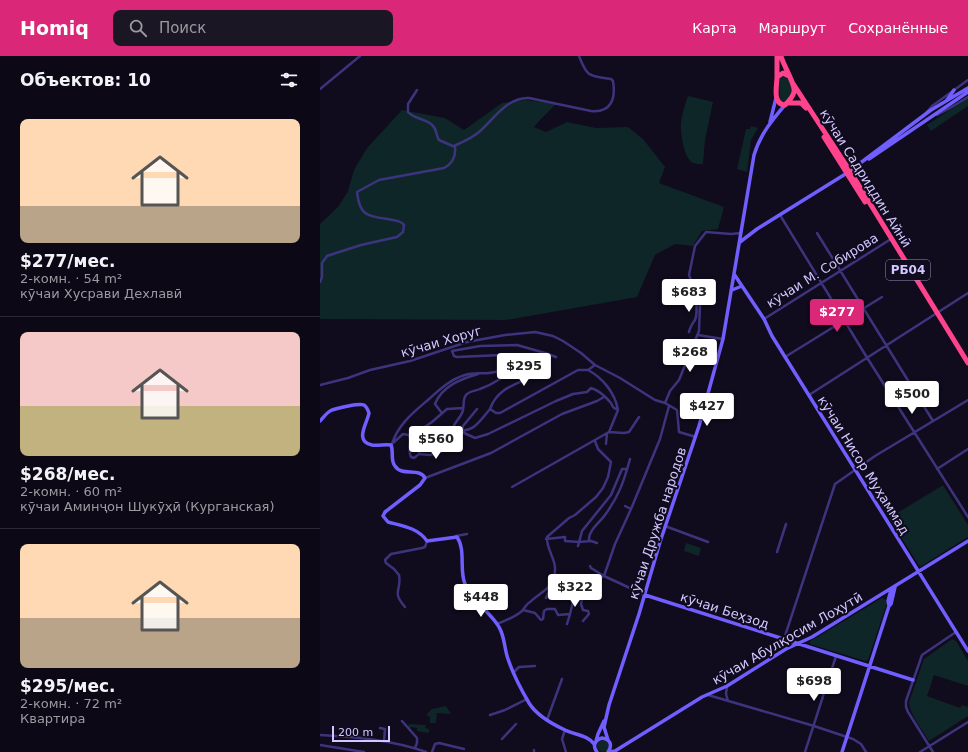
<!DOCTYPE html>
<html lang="ru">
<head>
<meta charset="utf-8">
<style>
  :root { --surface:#0c0816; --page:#1a1623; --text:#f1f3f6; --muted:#9a9aa1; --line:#2c2935; --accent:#db2777 }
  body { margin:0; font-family:"DejaVu Sans",sans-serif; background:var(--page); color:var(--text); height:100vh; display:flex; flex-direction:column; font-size:15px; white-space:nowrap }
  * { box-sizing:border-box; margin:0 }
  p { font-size:13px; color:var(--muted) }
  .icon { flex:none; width:22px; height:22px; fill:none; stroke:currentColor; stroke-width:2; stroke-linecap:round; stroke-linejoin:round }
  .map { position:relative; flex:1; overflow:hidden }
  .sheet { display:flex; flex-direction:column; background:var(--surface); width:320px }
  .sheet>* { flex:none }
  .scale { position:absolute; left:12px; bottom:10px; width:58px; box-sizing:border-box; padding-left:4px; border:2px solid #d2c7ff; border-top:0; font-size:11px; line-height:14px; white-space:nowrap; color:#d2c7ff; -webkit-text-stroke:3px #100b1d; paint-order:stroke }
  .price { position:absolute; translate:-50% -34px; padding:0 9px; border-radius:4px; background:#fff; color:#222; font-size:13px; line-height:26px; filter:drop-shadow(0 1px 2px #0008) }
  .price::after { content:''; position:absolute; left:50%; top:24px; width:12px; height:9px; margin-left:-6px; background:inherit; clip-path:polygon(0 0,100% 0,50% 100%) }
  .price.current { background:var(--accent); color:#fff }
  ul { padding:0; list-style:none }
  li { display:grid; align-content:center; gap:8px; height:212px; padding:0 20px }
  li+li { border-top:1px solid var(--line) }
  li span { display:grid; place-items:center; height:124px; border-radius:8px; color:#555 }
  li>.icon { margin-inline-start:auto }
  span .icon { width:72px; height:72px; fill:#fffc; stroke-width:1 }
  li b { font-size:17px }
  h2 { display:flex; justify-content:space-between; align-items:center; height:48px; padding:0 20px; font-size:17px }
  header { display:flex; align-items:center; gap:24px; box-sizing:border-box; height:56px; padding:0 20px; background:var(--accent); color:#fff }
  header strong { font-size:19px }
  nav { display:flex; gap:22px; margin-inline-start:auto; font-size:14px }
  .search { width:280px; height:36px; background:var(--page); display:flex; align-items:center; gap:10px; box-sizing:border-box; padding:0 14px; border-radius:8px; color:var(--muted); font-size:15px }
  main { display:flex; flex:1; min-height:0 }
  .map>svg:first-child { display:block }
</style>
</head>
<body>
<header>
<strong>Homiq</strong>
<div class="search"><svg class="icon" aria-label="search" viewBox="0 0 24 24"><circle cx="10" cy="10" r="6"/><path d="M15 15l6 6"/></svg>Поиск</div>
<nav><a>Карта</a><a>Маршрут</a><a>Сохранённые</a></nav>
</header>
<main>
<section class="sheet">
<h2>Объектов: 10<svg class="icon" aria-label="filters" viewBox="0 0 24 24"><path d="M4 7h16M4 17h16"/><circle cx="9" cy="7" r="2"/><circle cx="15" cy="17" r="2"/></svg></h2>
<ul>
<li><span style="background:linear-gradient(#ffd9b3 70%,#b9a48a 0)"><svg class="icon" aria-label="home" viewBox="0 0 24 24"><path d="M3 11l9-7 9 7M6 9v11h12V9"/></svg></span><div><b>$277/мес.</b><p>2-комн. · 54 m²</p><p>кӯчаи Хусрави Дехлавӣ</p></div></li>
<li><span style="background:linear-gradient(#f6c9c9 60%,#c2b280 0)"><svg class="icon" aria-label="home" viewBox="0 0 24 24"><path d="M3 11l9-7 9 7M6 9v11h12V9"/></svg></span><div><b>$268/мес.</b><p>2-комн. · 60 m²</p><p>кӯчаи Аминҷон Шукӯҳӣ (Курганская)</p></div></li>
<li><span style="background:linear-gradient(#ffd9b3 60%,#b9a48a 0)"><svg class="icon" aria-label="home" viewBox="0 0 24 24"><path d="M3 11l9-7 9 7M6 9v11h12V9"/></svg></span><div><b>$295/мес.</b><p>2-комн. · 72 m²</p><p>Квартира</p></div></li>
</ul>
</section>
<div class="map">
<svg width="648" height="696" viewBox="0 0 648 696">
  <rect width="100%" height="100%" fill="#100b1d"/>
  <path fill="#0e2627" d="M 466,19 L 473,33 L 469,44 L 463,47 L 460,44 L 459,21 Z
    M 368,40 L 393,46 L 385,84 L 383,108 C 380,108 376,108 373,107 C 364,103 360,76 361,67 C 362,58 365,48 368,40 Z
    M 648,42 L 648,50 L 611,75 L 607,69 Z
    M 206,44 L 236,48 L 219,65 L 214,71 L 226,76 L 247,66 L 276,72 L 308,71 L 323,83 L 345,111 L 339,127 L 404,151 L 398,173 L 382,175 L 373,190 L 355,188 L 335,199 L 317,241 L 186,264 L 0,263 L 0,168 L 18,151 L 28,135 L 34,114 L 47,92 L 82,54 L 125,62 L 144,74 L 182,47 Z
    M 431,70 L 438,72 L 431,84 L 427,116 L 417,113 L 426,73 L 430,73 Z
    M 623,429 L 648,469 L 648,481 L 600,511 L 569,462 Z
    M 366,487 L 381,492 L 379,500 L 364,495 Z
    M 562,542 L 566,544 L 567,547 L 548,604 L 545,605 L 490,588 L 490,585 L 499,580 Z
    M 632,583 L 636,585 L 648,605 L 648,630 L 614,619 L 607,640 L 640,652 L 642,649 L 648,651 L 648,660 L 609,685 C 603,675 589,657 589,646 L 604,603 Z
    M 126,650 L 131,658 L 117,657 L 116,667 L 110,667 L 110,661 L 106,659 L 112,653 Z
    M 90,668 L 106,669 L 105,672 L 109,673 L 109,677 L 97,675 L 97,672 L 92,671 L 89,672 L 88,669 Z
    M277 690a6 6 0 1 1 12 0a6 6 0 1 1-12 0Z"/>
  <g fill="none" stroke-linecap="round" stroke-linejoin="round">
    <path stroke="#3d347e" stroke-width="2.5" d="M 0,33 L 40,0
      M 606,57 L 612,50 L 648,24
      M 617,59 L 630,52 L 648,41
      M 134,90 C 143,86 152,82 159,76 C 174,63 187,41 209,42 L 271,55 C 291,57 296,43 293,25 L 291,23 C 269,20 267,21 259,0
      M 460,159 L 546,300 L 648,461
      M 497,177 L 613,365
      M 0,226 L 2,221 L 2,207 L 7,200 L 41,189 L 77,181 L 83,176 L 84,169 C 81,165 78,165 73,164 C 50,160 40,163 37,136 L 59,124 L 124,112 C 132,108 136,101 135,91 L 119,84 C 116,80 117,74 113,70 C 107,62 95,64 88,56 L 88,48 L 97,34
      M 444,263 L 571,183
      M 369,276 C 370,271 372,268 375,264 C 378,257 376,246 376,239
      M 378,279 L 403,283
      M 236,301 L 225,297 L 226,306 L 222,315 C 203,328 179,328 170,353 L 176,357 L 180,357 L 258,314 L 268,314 L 275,309
      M 465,301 L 562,241
      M 192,312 L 204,308
      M 268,314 C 283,322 295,337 298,354
      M 0,329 L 28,322 L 50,314 L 90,305 L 147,286 L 185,279 L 215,276 L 233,280 L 243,285 L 261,297 L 275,309 L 300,322 L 335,344 L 345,347 L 357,354 L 359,376 L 376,381
      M 489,339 L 648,237
      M 345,347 L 350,335 L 359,324 L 379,275 L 380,248 L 369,219 L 375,190 L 386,176 L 411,178 L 421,177
      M 157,353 L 143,370 L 142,376 L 155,382 L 168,378 L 236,345 L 253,338 L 267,336 L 271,332 C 278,334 286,341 291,347 C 293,351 293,352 298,354 L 289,376 L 192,431
      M 170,353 C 156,370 155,375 132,376 C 132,368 139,364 142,357 C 145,351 142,344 146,339 C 149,335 156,335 160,333 C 171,329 188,320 193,310 L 190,304 L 182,299 L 137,301 L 134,300 L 132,295 L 160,290 L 197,289 L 225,297
      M 121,356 L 115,348 C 122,330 141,323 158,318
      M 289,376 L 304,377 L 309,376 L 319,361
      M 90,381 L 112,366 L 127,353 L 143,352
      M 73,387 L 83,378 L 89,379 C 93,385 87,393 91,401 L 94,402 L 99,398 C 100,394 99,388 101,385 C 103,381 127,376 132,376
      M 72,388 C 78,368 94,356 109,343 C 120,333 131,323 145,319 C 154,316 161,318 169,317 C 178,316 186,313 193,310
      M 286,388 L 287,377
      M 99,398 L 110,399 L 131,392
      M 617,413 L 648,393
      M 105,422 L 171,397 L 242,358 L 277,345 L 284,341
      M 305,450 L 311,453
      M 345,470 L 388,486
      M 136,480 L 147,478
      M 226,483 L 245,481 L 245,485 L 259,486 L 271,485 L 277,487
      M 269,484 C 268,475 280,466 285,459 C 299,440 304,425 310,403
      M 258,490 L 262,475 L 291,439 L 302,413 L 307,413
      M 457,496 L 466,468
      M 270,510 L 271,512 L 284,520 L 325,539
      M 230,533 L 234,528
      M 252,541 L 262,543 L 269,524 L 277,524 L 284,520 L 295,488 L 311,453 L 340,383 L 349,350
      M 226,542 L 230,533 L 229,532
      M 262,543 L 261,548 L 263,554 L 268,555 L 269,558 L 263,565
      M 85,551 C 71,535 82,535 79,519 L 74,513 L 66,507 L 65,504 L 71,498 L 102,492 L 105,491 L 107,485
      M 203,554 L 215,557 L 221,564 L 223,563 L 224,555 L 227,553 L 235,553 L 238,559 L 250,558 L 254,542
      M 177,568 C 186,564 194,562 202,555 C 205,552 206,548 210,546 C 223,534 236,532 235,511 C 234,501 226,491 227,481 L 249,462 L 255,459 L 276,441 L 283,432 L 288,421 L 291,406 L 278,393 L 275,385
      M 247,568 L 250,558
      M 464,583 L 515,428 L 555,400 L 648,344
      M 194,616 L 199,611 L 215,610
      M 407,630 L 406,638 L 408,645
      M 388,639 L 494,670 L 533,683 L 541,688 L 546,696
      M 170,659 L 185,654 L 207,643
      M 227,664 L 242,623
      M 82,665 L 97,682 L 97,687 L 95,692
      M 60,672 L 65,673 L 64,685
      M 245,674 L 242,683 L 246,696
      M 0,679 C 36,681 72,684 106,696
      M 182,683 L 196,668
      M 0,689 L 44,696
      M 112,696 L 115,688 L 119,687 L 144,693
      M 214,696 L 214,694
      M 485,696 L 516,600
      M 600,696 L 648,666
      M 613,696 L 588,656 L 586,651 L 586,645 L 602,599 L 636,576"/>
    <path stroke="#705eff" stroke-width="3.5" d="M 627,44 L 634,34
      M 450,66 L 456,42
      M 549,103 L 648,36
      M 420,186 L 437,173 L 527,117 L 611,54 L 648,32
      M 414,218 L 444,263 L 452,280 L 648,595
      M 412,234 L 422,230
      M 0,365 C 4,361 7,356 12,354 C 18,352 39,347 44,349 C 47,351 48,354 49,357 C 47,368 34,385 52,389 C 58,390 65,388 71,389 C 74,396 70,404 75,410 C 82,421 99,411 105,422 L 100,429 L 65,456 L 63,460 L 68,466 C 83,470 98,472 107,485 L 137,481 C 146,494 139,514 145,528 C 152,546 170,555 179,571 C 185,581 184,592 188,603 C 192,615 202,635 209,647 C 217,660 232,668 245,674 C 255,679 268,679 274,688
      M 325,539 L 593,624
      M 569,550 L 568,545 L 571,534
      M 288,684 L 284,671 L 289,649 L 319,558 L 340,486 L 379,370 L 403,283 L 434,99 C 440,79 452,64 465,49
      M 276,685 L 278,678 L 284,665
      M 277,696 C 272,690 275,684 282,682 C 290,683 293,689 288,696
      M 289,696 L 295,695 L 382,641 L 407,630 L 466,593 L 492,581 L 648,485
      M 522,696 L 569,550 L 571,548 L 575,531"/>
    <path stroke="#ff428c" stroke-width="5" d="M 457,0 L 457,21
      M 461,0 C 463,9 476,29 474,36 C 473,41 469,45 465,49 C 452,48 457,30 457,21 L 463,17 L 469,20
      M 472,26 L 530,115 L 648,307
      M 467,47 L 481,47 L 486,52
      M 504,81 L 545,146"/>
  </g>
  <g text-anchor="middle" stroke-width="4" stroke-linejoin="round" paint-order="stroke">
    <rect fill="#100b1d" stroke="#988fbb" stroke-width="1" x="566" y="204" width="44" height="20" rx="3"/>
    <g font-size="12" font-weight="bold" fill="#d2c7ff">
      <text x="588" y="218">РБ04</text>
    </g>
    <g font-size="13" fill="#d2c7ff" stroke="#100b1d">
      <text transform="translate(546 122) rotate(58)" y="5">кӯчаи Садриддин Айнӣ</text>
      <text transform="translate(502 214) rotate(-32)" y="5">кӯчаи М. Собирова</text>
      <text transform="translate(121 285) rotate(-16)" y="5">кӯчаи Хоруг</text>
      <text transform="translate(544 409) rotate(58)" y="5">кӯчаи Нисор Муҳаммад</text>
      <text transform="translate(337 467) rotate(-72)" y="5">кӯчаи Дружба народов</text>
      <text transform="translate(405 554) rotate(18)" y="5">кӯчаи Беҳзод</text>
      <text transform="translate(467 582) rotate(-30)" y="5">кӯчаи Абулқосим Лоҳутӣ</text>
    </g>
  </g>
</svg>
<div class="scale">200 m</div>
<b class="price" style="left:369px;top:257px">$683</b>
<b class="price current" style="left:517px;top:277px">$277</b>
<b class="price" style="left:370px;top:317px">$268</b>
<b class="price" style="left:204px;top:331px">$295</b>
<b class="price" style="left:592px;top:359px">$500</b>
<b class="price" style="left:387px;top:371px">$427</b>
<b class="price" style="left:116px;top:404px">$560</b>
<b class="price" style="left:255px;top:552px">$322</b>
<b class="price" style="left:161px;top:562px">$448</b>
<b class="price" style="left:494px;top:646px">$698</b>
</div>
</main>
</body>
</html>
